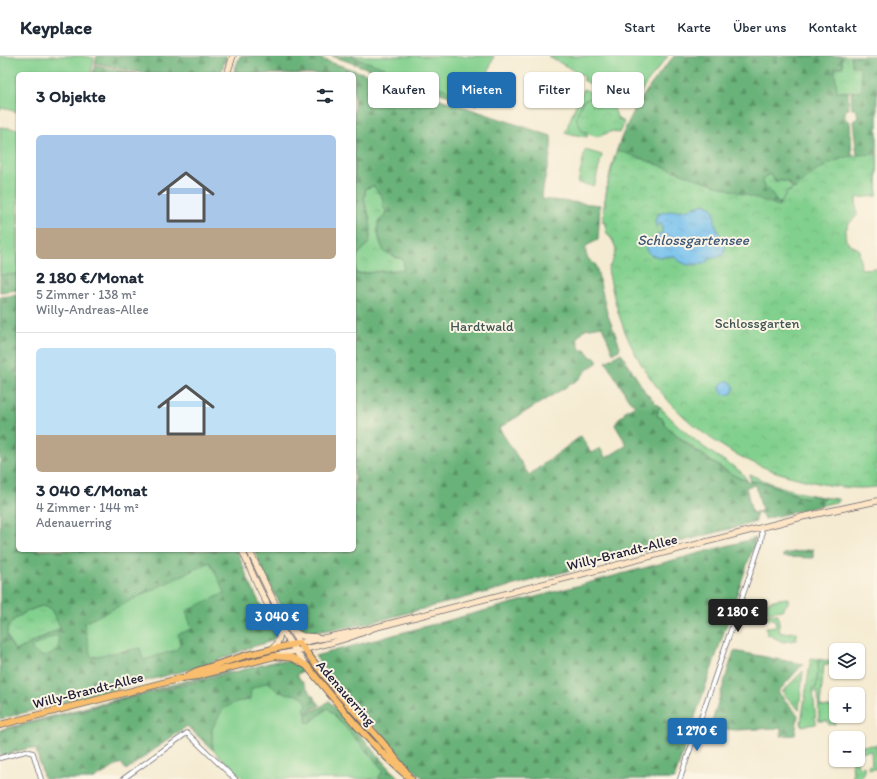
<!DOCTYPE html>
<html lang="de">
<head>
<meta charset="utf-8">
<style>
  :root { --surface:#fff; --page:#f2f2f3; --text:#1f2937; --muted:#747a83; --line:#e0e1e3; --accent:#1f6fb2 }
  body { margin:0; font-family:Itim,sans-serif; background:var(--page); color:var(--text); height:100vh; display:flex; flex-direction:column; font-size:15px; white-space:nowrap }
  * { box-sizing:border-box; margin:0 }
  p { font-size:13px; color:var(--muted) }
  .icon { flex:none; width:22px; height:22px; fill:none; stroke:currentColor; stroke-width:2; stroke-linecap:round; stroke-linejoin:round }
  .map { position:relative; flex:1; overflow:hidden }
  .details { position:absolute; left:16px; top:16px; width:340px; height:480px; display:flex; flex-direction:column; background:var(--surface); border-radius:6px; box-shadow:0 1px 3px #0004 }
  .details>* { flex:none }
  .banner { position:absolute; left:368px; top:16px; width:380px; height:36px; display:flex; gap:8px }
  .controls { position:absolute; left:829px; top:587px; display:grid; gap:8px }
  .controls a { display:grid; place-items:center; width:36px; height:36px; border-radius:6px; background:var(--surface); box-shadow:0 1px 3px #0004; font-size:20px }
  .price { position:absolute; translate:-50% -34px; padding:0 9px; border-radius:4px; background:var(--accent); color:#fff; font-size:13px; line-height:26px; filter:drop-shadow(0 1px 2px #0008) }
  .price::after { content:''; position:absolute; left:50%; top:24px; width:12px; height:9px; margin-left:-6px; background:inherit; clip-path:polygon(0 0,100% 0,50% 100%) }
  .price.on { background:#222; color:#fff }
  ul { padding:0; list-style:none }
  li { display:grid; align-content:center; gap:8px; height:212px; padding:0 20px }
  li+li { border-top:1px solid var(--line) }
  li span { display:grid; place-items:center; height:124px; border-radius:6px; color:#555 }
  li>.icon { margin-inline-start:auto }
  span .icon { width:72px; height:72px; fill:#fffc; stroke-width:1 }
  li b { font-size:17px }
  h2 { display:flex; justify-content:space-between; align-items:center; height:48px; padding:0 20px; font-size:17px }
  .chip { padding:0 14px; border-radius:6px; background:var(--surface); box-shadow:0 1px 3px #0004; font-size:14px; line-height:36px }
  .chip.on { background:var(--accent); color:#fff }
  header { display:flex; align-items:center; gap:24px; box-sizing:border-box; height:56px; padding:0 20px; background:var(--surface); border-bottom:1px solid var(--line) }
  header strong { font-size:19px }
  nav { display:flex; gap:22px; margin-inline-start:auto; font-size:14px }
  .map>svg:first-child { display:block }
</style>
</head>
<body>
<header>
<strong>Keyplace</strong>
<nav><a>Start</a><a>Karte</a><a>Über uns</a><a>Kontakt</a></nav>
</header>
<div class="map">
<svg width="877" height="723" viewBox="0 0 877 723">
  <defs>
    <pattern id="grass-tufts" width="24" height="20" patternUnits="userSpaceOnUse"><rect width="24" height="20" fill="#82d08e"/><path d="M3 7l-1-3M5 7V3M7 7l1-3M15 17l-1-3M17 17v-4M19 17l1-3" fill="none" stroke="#70b27b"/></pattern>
    <pattern id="forest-firs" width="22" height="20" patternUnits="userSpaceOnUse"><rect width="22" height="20" fill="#69b279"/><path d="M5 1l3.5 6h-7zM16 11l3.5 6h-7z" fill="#569064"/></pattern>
    <pattern id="park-crowns" width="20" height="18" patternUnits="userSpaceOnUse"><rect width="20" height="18" fill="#82d08e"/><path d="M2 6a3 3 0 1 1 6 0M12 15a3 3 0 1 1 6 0" fill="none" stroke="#70b27b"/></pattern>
    <pattern id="water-ripples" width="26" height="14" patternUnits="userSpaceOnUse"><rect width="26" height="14" fill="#74c0ee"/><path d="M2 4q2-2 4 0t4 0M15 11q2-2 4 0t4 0" fill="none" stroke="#5f9cc2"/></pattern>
  </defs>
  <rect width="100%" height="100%" fill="#fcf5e5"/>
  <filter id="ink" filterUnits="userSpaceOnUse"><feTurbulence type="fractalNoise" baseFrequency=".025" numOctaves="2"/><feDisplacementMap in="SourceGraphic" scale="8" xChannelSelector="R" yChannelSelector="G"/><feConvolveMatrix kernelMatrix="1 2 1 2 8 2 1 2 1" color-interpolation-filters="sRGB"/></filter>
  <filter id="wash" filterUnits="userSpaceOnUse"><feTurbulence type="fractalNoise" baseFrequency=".012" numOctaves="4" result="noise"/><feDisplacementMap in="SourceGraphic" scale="16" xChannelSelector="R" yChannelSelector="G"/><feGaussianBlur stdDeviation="0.9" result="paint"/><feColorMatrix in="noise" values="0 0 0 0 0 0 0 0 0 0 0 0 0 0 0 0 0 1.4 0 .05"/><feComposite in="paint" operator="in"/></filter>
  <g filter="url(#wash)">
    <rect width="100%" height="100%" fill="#f5ebd2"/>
    <path fill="url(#grass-tufts)" stroke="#527964" d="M 584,33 L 597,40 L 583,45 L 582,75 L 588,77 L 587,81 L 565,77 L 575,51 Z
      M 585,94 L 602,99 L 595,127 L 593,130 L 578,127 Z
      M 770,118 L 776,124 L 787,125 L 792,132 L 790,136 L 788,135 L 779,150 L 779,146 C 773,141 770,134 763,130 L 764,121 Z
      M 375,129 L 378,137 L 382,140 L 386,155 L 384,161 L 392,198 L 396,202 L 403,202 L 405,214 L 356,218 L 354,203 L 371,175 L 370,163 L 364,144 L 366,132 Z
      M 659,350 C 683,376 706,395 736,412 L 742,417 L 747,424 C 730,423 681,382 666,370 L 663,363 L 657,360 Z
      M 751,419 C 778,431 809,441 839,443 L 839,445 L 823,449 L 821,448 L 821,444 L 824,442 L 800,441 L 792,437 L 786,436 L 766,427 L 751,425 L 749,420 Z
      M 788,542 L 788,547 L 782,554 L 768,556 L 766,547 L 773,544 Z
      M 43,550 L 50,552 L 62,571 L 16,595 C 12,589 6,583 7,575 C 8,563 32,552 43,550 Z
      M 778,558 L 780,577 L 796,576 L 797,584 L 783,586 L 767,578 L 766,571 L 776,570 L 775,563 L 765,563 L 767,559 Z
      M 819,603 L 836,607 L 836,609 L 824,608 L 820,650 L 836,652 L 835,668 L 829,669 L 828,665 L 819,665 L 818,636 L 813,636 L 813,632 L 816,632 Z
      M 230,614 L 231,615 L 0,674 L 208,619 Z
      M 803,615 L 799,654 L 782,636 Z
      M 877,689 L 877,713 L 869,713 L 868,710 L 872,709 L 871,695 L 858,696 L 858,690 Z
      M 852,704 L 857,704 L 858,711 L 864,710 L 864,715 L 860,723 L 851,723 L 853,722 Z"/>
    <path fill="url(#forest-firs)" stroke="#466a5a" fill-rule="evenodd" d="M 97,0 L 227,0 L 220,18 L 146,18 L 95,7 Z
      M 240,0 L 312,0 L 551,80 C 553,101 543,122 542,143 L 600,149 L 598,184 L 586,190 C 585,200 587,203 596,209 L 607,257 L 620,290 L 619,294 L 613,297 L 602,270 L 585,273 L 577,282 L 580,294 L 586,294 L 591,301 L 596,302 L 598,306 L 588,313 L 579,323 L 499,372 L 529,419 L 581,380 L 591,397 L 600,392 L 606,402 L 627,389 L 615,369 L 619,362 L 625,358 L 624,356 L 635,349 L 629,344 L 606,306 L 621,297 L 646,337 L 659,350 L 657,360 L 663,363 C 664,366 665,369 667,371 C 677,382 734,424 747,424 L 748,426 C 765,421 789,440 808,442 L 811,439 L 825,442 L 821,445 L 821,448 L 823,449 L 765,463 L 762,460 L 760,456 L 756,457 L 756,466 L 361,569 C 347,571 319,577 306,575 C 287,572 262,512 254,494 L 354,494 L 354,211 L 356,218 L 404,213 L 403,203 C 396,202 392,198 385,197 C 379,186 377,178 378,166 L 384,161 L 386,155 L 382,149 L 383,144 C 382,139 377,135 374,130 L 366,132 L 364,144 L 370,163 L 371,175 L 369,187 L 354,203 L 354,18 L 233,18 ZM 756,429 L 762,455 L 752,457 L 746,431 Z
      M 332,0 L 357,0 L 478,43 L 476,49 L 398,23 Z
      M 674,0 L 842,0 L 843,11 L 835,12 L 837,36 L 848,36 L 849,53 L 847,53 L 845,56 L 845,63 L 850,66 L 852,100 L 792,154 L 615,189 C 610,178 606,181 605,166 L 603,166 C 605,128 615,90 633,57 C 644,36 659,18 674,0 ZM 770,118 L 775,125 L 787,125 L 795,133 L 779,150 L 779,146 C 773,141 770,134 763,129 L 764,121 Z
      M 851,0 L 877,0 L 874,7 L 877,14 L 877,135 L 857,99 L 853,65 L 858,62 L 857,55 L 855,53 L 852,53 L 851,35 L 861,35 L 858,10 L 852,11 Z
      M 95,9 L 137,18 L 93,18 Z
      M 0,198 L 18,200 L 18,234 L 0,236 Z
      M 18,239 L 18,494 L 237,494 L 249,526 L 274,575 L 275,581 L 272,585 L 252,591 L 203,610 L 0,663 L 0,241 ZM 210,506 L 185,555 L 178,578 L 180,589 L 143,604 L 141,591 L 122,596 L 124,548 ZM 43,550 L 50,552 L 61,572 L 16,595 C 11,589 6,582 7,575 C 8,563 32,552 43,550 Z
      M 756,482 L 674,723 L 424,723 L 411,711 L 339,632 L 315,600 Z
      M 813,493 L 813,502 L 783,501 L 783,498 Z
      M 734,595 L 803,608 L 778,636 L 798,659 L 795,679 L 781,680 L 781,672 L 737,674 L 710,672 Z
      M 277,605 C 288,605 296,606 304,614 L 297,619 L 320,649 L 306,657 L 297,639 L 278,636 L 250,644 L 236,646 L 212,673 L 213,694 L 187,670 L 126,714 L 121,707 L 94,723 L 44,723 L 36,694 L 30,692 L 0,700 L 0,675 L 234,616 L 235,617 L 238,615 Z
      M 329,645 L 395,718 L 399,723 L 378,723 L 383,714 L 328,652 L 310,667 L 306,666 L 306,658 C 315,654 322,651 329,645 Z"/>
    <path fill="url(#park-crowns)" stroke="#527964" d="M 842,0 L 851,0 L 852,10 L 858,10 L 860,11 L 862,33 L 861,35 L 837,36 L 835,12 L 843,11 Z
      M 596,40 L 612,47 L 618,63 L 624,66 L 619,77 L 613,75 L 597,81 L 582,75 L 576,61 L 583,45 Z
      M 617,94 L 692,121 L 779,150 L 788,135 L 790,136 L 792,132 L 795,133 C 819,110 843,96 877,99 L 877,140 L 856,142 L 857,160 L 849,167 L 845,176 L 846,184 L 849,188 L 859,193 L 861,213 L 877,212 L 877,431 C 852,434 829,430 805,424 C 731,408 664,358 631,289 C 619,265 613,239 608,213 L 613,204 L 616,194 L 613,184 L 606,176 L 605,166 L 603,166 C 604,141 610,118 617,94 Z
      M 811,602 L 819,603 L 816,632 L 813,632 L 816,668 L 802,670 L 801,667 Z"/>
    <path fill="#82d08e" stroke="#527964" d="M 0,0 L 82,0 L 94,2 L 91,18 L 18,18 L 18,56 L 2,52 L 0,54 Z
      M 351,0 L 494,0 L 478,45 Z
      M 548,0 L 668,0 L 646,28 L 632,51 L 583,24 L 585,21 Z
      M 0,71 L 18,73 L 18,218 L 0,219 Z
      M 210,506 L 225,537 L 186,555 L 192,573 L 178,578 L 180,589 L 176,594 L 143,604 L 140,592 L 91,601 L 84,567 Z
      M 57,579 C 66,596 41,609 31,591 Z
      M 268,626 L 278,636 L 297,639 L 298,640 L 302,640 L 307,648 L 304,653 L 306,657 L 306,666 L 310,667 L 328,652 L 383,714 L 378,723 L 244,723 L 213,694 L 212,673 L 223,653 L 236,646 L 250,644 L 251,633 Z"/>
    <path fill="url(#water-ripples)" stroke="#4b7194" d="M 705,148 C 718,151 713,162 716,171 C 720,181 730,190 722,200 L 709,203 L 706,207 L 702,208 L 688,209 L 681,206 L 673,200 L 660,201 L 651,199 L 646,194 L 646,186 L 649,186 L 649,184 L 653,183 L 653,186 L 656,185 L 657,188 L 660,188 L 660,183 L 656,183 L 657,178 L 662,178 L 662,168 L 657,168 L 658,171 L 656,171 L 655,165 L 658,158 L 670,155 L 686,154 Z
      M720 332a7 7 0 1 1 14 0a7 7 0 1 1-14 0Z"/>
  </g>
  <g filter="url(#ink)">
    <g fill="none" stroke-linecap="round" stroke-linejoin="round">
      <g stroke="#6c6870" stroke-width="5.5">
        <path id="minor" d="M 0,702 L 26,695 L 33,697 L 41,723
          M 123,723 L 187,677 L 235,723
          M 680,723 L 761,486 L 762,478 L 761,472"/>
      </g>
      <g stroke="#6c6870" stroke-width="7">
        <path id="secondary" d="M 227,18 L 233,0
          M 242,494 C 259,535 279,574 306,609
          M 249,494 L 277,552 L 299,587 L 368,573
          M 291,574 L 302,580 L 316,581
          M 272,593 C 279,587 281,581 278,572
          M 277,599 C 309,592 343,586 373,572 L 802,461 L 877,445"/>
      </g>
      <g stroke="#6c6870" stroke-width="8">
        <path id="primary" d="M 189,619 L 197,615 L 247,599 L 299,587 L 339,638 L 383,687 L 407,717
          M 0,669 L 182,622 L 197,620 L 275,600 L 293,602 L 307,610 C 338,648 373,692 411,723"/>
      </g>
      <use href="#minor" stroke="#fff" stroke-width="4"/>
      <use href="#secondary" stroke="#fde5c5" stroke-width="5.5"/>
      <use href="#primary" stroke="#f9be6d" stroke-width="6"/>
    </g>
  </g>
  <g text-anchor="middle" stroke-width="4" stroke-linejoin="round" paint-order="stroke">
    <g font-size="14" fill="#3f5654" stroke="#fcf5e5">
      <text x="757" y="272">Schlossgarten</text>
      <text x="482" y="275">Hardtwald</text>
    </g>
    <g font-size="14" fill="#22223b" stroke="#fcf5e5">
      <text transform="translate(622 496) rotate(-14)" y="5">Willy-Brandt-Allee</text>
      <text transform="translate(88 634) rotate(-14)" y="5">Willy-Brandt-Allee</text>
      <text transform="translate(346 637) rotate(49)" y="5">Adenauerring</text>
    </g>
    <g font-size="15" font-style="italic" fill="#3f597a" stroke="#fcf5e5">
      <text x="693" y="189">Schlossgartensee</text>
    </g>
  </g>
</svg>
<div class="controls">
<a><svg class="icon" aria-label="layers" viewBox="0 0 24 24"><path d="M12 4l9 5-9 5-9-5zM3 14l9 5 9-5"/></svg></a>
<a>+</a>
<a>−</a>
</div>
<b class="price on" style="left:738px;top:577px">2 180 €</b>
<b class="price" style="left:277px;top:582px">3 040 €</b>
<b class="price" style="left:697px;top:696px">1 270 €</b>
<div class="banner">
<a class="chip">Kaufen</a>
<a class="chip on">Mieten</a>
<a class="chip">Filter</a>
<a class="chip">Neu</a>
</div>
<section class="details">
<h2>3 Objekte<svg class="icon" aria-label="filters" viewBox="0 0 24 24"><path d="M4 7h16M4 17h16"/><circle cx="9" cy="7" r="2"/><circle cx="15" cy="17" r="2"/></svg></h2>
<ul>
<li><span style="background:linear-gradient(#a9c7e8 75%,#b9a48a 0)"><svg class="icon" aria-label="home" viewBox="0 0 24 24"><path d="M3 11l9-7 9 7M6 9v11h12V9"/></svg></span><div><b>2 180 €/Monat</b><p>5 Zimmer · 138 m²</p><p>Willy-Andreas-Allee</p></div></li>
<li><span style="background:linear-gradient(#bfe0f5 70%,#b9a48a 0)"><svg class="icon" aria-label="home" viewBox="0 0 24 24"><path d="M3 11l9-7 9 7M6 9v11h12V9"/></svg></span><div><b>3 040 €/Monat</b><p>4 Zimmer · 144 m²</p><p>Adenauerring</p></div></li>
</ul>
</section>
</div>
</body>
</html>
